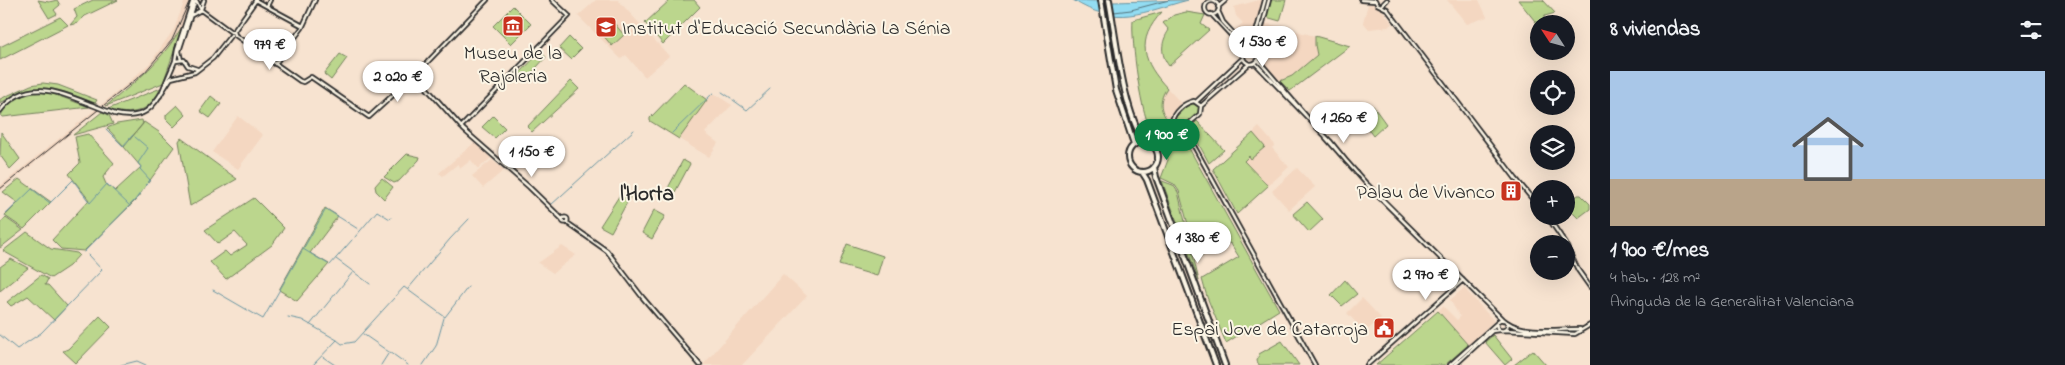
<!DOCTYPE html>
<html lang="es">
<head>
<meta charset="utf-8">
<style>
  :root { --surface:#171b24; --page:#242831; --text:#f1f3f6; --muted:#9ea1a6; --line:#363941; --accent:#0b8043 }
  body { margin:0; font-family:"Indie Flower",sans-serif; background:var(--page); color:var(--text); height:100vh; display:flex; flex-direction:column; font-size:19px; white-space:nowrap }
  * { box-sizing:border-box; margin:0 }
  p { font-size:16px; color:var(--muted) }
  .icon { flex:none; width:28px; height:28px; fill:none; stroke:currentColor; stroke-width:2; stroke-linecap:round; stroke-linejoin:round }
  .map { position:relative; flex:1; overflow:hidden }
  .drawer { display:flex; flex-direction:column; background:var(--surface); width:475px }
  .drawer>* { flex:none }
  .needle { width:32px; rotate:306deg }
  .controls { position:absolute; left:1530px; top:15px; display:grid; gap:10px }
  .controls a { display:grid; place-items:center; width:45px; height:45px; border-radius:50%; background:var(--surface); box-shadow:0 5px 20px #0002; font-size:25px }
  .price { position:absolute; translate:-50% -42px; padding:0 11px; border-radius:18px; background:#fff; color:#222; font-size:16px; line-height:32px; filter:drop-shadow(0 1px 2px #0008) }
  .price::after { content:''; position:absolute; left:50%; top:30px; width:15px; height:11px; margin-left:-8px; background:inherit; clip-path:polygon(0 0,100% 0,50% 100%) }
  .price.on { background:var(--accent); color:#fff }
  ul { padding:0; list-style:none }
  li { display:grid; align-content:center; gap:10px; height:265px; padding:0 20px }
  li+li { border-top:1px solid var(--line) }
  li span { display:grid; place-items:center; height:155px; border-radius:0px; color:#555 }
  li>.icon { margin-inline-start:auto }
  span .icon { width:90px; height:90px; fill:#fffc; stroke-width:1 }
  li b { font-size:21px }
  h2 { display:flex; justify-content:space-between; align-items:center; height:60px; padding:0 20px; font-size:21px }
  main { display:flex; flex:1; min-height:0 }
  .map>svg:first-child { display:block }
</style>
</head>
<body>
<main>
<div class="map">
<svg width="1590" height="365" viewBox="0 0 1590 365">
  <rect width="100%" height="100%" fill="#f7e3d0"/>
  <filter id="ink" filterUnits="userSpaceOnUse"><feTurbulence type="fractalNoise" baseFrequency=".02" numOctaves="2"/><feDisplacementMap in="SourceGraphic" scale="10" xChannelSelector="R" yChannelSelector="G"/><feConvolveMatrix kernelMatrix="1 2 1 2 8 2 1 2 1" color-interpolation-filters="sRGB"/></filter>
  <g filter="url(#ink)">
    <path fill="#f4d7c1" d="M 185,0 L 192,0 L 183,25 L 173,42 L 153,66 L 0,191 L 0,186 L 122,88 L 150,63 L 174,29 Z
      M 596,0 L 618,0 L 669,56 L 645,77 L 626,55 L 621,59 L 578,16 Z
      M 1259,0 L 1263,0 L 1251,45 L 1248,45 L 1235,30 L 1243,23 L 1236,16 L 1234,7 Z
      M 1447,0 L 1479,0 L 1487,17 L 1467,24 Z
      M 1368,4 L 1372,4 L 1382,10 L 1393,24 L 1388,27 L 1369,29 L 1363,22 Z
      M 1265,23 L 1315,36 L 1315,45 L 1317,55 L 1292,76 L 1280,81 L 1262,60 L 1262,53 L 1258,47 Z
      M 1167,88 L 1182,104 L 1171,113 L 1169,121 L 1164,115 L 1160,104 L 1161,97 Z
      M 713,93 L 732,105 L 705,133 L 718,143 L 709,157 L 679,139 L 700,108 Z
      M 238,116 L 263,135 L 238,169 L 212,152 Z
      M 1259,127 L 1275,145 L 1272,148 L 1289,167 L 1268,186 L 1244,161 L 1239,146 Z
      M 474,143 L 491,158 L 478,169 L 471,160 L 461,168 L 458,164 L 443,176 L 439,173 Z
      M 492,160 L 504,170 L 483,188 L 472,176 Z
      M 1297,168 L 1315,187 L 1289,210 L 1272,191 Z
      M 562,246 L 576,255 L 553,273 L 538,263 Z
      M 783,274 L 807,296 L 742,365 L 703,365 Z
      M 1464,288 L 1494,321 L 1468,345 L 1438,311 L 1443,306 L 1457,320 L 1460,317 L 1450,300 Z
      M 1362,298 L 1381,318 L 1365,332 L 1347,313 Z"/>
    <path fill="#bbd68d" stroke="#73805c" d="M 38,0 L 49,2 L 57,0 L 60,5 L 54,10 L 57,14 L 49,18 Z
      M 93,0 L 118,0 L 85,16 L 78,23 L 70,25 L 77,17 L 74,9 Z
      M 670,0 L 694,0 L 700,7 L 663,44 L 645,23 Z
      M 1271,0 L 1286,0 L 1280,21 L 1266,17 Z
      M 1518,0 L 1543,0 L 1555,13 L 1545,16 L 1539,26 Z
      M 513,6 L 531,24 L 511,44 L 493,26 Z
      M 1162,12 C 1135,41 1143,62 1167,88 C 1159,99 1159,110 1168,120 L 1153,134 C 1141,119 1131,40 1133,20 Z
      M 1186,12 L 1205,15 L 1201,24 L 1209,30 L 1169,66 C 1160,54 1161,42 1169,30 L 1163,23 L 1174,15 Z
      M 60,17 L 68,25 L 0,60 L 0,47 Z
      M 614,23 L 624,35 L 612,46 L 602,34 Z
      M 183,25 L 163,83 L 106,106 C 139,79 161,62 183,25 Z
      M 1315,36 L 1350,46 L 1290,91 L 1280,81 L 1292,76 L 1317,55 L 1315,45 Z
      M 569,37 L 581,49 L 571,59 L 559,48 Z
      M 540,52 L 546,57 L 526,79 L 520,73 Z
      M 340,54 L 347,58 L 331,80 L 324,74 Z
      M 571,81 L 579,89 L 532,132 L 527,127 Z
      M 43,83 L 58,85 L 97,100 L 95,103 C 52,87 43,80 0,103 L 0,99 L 31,85 Z
      M 684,83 L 707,100 L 679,139 L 650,121 L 650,118 Z
      M 161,88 C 152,112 130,117 108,109 Z
      M 45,91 L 89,107 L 3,117 L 1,116 C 7,98 27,92 45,91 Z
      M 211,96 L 221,104 L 210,118 L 200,111 Z
      M 1190,103 L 1198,105 L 1199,112 L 1184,126 L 1178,127 L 1174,123 L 1174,119 Z
      M 177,105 L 186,115 L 174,127 L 166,119 L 166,115 Z
      M 1373,106 L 1386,124 L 1373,136 L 1359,117 Z
      M 102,112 L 109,115 L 113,124 L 73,135 Z
      M 493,116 L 505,128 L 495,138 L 482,127 Z
      M 142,120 L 143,124 L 124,146 L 107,128 L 117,124 Z
      M 1197,121 L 1224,150 L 1209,163 L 1190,128 Z
      M 144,122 L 159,132 L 174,147 L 135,201 L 84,251 L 61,249 L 52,240 L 89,200 L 69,174 L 80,163 L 75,137 L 88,134 L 114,163 L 103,177 L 106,184 L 115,191 L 141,167 L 124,147 Z
      M 1,132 L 20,159 L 10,169 L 0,155 Z
      M 1180,132 L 1279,310 L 1226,343 L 1207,297 L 1202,279 L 1239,257 L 1231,244 L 1226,242 L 1197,258 L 1179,191 L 1174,184 L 1161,178 L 1168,160 L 1165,146 Z
      M 1253,133 L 1265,147 L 1251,159 L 1249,156 L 1244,161 L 1268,186 L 1237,214 L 1213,169 Z
      M 181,138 L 237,179 L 190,206 L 179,141 Z
      M 407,154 L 420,157 L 419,160 L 399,181 L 394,183 L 384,177 Z
      M 683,160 L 690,164 L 675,192 L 668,188 Z
      M 382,178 L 393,187 L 384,199 L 376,191 L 375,186 Z
      M 19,179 L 51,202 L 24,229 L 5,216 L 18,203 L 3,192 Z
      M 1162,181 L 1173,185 L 1178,192 L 1199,281 Z
      M 621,193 L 630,197 L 611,232 L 600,226 Z
      M 1578,195 L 1581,195 L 1590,204 L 1590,209 L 1578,218 L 1566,206 Z
      M 254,198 L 284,228 L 272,245 L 226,279 L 210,262 L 225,251 L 230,256 L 247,245 L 235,232 L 218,244 L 205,230 Z
      M 1307,202 L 1323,219 L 1309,232 L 1293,214 Z
      M 325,208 L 338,216 L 310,253 L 329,264 L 297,301 L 279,290 Z
      M 654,210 L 665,216 L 652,239 L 642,233 Z
      M 6,218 L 23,230 L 0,248 L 0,223 Z
      M 27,232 L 51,249 L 77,253 L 79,255 L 69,266 L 51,278 L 3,251 Z
      M 847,244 L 883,256 L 877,276 L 839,265 Z
      M 11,259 L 28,268 L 0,291 L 0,267 Z
      M 41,275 L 48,279 L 45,285 L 48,285 L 67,306 L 54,320 L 28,296 L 11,306 L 7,302 Z
      M 1345,280 L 1357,294 L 1342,306 L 1331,295 Z
      M 1438,311 L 1468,345 L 1445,365 L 1376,365 Z
      M 100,316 L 111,327 L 76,363 L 63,351 L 68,349 Z
      M 1493,335 L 1512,359 L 1505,365 L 1485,342 Z
      M 1282,341 L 1299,365 L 1259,365 L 1257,361 L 1259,354 Z
      M 1533,350 L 1546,365 L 1514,365 Z"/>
    <path fill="#92dcf2" stroke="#6995a2" d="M 1073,0 L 1114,2 L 1188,0 C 1143,12 1116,28 1073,0 Z"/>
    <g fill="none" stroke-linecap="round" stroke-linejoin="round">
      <path stroke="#54727b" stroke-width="1" d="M 1114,12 L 1131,10 L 1169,0"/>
      <path stroke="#6995a2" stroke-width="1" d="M 722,92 L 731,98
        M 733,100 L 747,110 L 770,89
        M 106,129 L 123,146 L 133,135
        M 672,133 L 713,93
        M 551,205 L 634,130
        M 5,215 L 32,189 L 50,203 L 73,180 L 90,203 L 107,184 L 130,206
        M 355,237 L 377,211 L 390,219 L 391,218
        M 303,249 L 328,264
        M 84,252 L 135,200 L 150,180 L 140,169 L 141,167 L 138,163 L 148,148 L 135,137
        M 336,259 L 370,284
        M 330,265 L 352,240
        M 408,289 L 450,239 L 469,219
        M 213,290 L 263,319 L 326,209 L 358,229
        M 288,317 L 302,320 L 337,340
        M 310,325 L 353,272
        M 363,334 L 389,352
        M 0,335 L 17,349 L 41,333 L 102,270 L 88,255
        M 390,352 L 408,365
        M 323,357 L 335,365
        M 121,365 L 137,361 L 146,365
        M 313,365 L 337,340 L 342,344 L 354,342 L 404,287 L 445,317 L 468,287
        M 381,365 L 388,354
        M 423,365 L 436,346 L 444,318"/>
      <g stroke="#2b2b2b" stroke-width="6">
        <path id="minor" d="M 196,0 L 201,10 L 231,32 L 234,31 L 235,35 L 300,81 L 303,82 L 311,77 L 369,117 L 415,75 L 487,0
          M 255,0 L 303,26
          M 1361,0 L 1375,1
          M 1375,0 L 1377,4 L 1387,9 L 1516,179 L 1539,207
          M1205 8a7 7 0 1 1 14 0a7 7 0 1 1-14 0Z
          M 1382,5 L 1387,0
          M 267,6 L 270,0
          M 1218,7 L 1226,0
          M 201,9 L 204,0
          M 1218,11 L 1223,22 L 1247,48
          M 1211,14 L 1241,46 L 1244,52
          M 192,15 L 201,10
          M 234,31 L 256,0
          M 1252,47 L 1265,0
          M1243 56a8 8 0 1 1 16 0a8 8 0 1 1-16 0Z
          M 1256,49 L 1269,0
          M 181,60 L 179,51 L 195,2
          M 1258,60 L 1308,118
          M 175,61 L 184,60 L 188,66 L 197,69
          M 1255,63 L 1330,141 L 1347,162
          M 275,64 L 302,28 L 315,0
          M 415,75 L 464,130 L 529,187 L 562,219
          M 160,96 L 175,61 L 177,49 L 193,0
          M 1194,101 L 1201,106 L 1200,114 L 1184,128 L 1176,128 L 1172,122 C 1173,112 1184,103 1194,101 Z
          M 1196,102 L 1243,58
          M 1201,106 L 1249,64
          M 0,111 C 26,77 59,92 92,105
          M 115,114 C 151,122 155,101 171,78 L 195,72 L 213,58 L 231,35
          M 461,127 L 569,16 L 552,0
          M 1184,128 L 1315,365
          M 1326,138 L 1371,189 L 1503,320
          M 1150,143 L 1159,139 L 1173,124
          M 1157,151 L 1178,129
          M 1368,185 L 1401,218
          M 1547,216 L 1566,244
          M562.5 220a2.5 2.5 0 1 1 5 0a2.5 2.5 0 1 1-5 0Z
          M 566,222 L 607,251 L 643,298 L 700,365
          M 1566,245 L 1578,270 L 1590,287
          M1496.5 325a5.5 5.5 0 1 1 11 0a5.5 5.5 0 1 1-11 0Z
          M 1507,322 C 1523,334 1560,329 1580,329
          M 1504,330 L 1575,334 L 1590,325
          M 1367,365 L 1463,280
          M 1450,365 L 1497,323
          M 1455,365 L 1492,331 L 1499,330"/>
      </g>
      <g stroke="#2b2b2b" stroke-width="8">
        <path id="major" d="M 1101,0 L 1116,90 L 1134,144
          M 1109,0 C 1116,38 1123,111 1144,141
          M1128 157a15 15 0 1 1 30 0a15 15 0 1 1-30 0Z
          M 1154,167 L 1156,177 L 1225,365
          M 1142,172 L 1147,180 L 1216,365"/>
      </g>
      <use href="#minor" stroke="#fcf5e5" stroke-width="2.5"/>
      <use href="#major" stroke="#fcf5e5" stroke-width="4"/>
      <path stroke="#2b2b2b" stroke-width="1" d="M 0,189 L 145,72 L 172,40 L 190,0"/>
      <g stroke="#2b2b2b" stroke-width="6" stroke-linecap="butt">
        <path id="minor-bridge" d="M 92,105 L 115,114"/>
      </g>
      <use href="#minor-bridge" stroke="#fcf5e5" stroke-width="2.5"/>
    </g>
  </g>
  <defs>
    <g id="museum-square" transform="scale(1.125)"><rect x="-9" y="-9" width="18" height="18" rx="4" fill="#c8321e" stroke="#fcf5e5"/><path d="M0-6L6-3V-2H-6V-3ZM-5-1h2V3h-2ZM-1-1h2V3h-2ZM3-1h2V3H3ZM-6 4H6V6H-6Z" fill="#fff"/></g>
    <g id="school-square" transform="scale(1.125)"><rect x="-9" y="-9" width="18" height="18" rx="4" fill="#c8321e" stroke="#fcf5e5"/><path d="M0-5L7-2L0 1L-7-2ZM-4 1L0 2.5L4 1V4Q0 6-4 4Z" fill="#fff"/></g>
    <g id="building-square" transform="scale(1.125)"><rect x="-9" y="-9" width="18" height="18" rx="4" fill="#c8321e" stroke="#fcf5e5"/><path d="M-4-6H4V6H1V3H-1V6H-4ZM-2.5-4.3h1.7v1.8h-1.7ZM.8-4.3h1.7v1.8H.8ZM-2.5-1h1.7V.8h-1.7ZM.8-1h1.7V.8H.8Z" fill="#fff"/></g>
    <g id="civic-square" transform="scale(1.125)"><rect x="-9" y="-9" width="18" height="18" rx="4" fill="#c8321e" stroke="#fcf5e5"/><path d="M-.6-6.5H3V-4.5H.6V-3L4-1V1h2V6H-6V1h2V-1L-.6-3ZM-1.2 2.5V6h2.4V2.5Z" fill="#fff"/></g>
  </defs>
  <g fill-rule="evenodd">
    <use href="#museum-square" x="513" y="26"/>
    <use href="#school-square" x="606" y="27"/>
    <use href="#building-square" x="1511" y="191"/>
    <use href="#civic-square" x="1384" y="328"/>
  </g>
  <g text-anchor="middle" stroke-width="4" stroke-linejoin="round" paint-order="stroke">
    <g font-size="20" fill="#2b2b2b" stroke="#fcf5e5" text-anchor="end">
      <text x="622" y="34" text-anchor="start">Institut d'Educació Secundària La Sénia</text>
      <text x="513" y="59" text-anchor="middle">Museu de la<tspan x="513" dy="23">Rajoleria</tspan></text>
      <text x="1495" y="198">Palau de Vivanco</text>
      <text x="1368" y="335">Espai Jove de Catarroja</text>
    </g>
    <g font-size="21" font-weight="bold" fill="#2b2b2b" stroke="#fcf5e5">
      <text x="647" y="200">l'Horta</text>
    </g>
  </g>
</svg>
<div class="controls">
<a><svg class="needle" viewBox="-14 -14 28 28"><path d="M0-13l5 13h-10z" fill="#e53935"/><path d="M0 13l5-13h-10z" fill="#9ea1a6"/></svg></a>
<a><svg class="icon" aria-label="locate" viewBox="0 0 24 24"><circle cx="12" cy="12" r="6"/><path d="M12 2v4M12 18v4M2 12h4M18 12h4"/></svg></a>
<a><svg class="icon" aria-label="layers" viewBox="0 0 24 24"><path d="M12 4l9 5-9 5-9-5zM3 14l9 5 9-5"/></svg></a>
<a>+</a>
<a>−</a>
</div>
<b class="price" style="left:1263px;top:68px">1 530 €</b>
<b class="price" style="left:270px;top:71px">979 €</b>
<b class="price" style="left:398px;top:103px">2 020 €</b>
<b class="price" style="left:1344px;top:144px">1 260 €</b>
<b class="price on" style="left:1167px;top:161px">1 900 €</b>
<b class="price" style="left:532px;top:178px">1 150 €</b>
<b class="price" style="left:1198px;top:264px">1 380 €</b>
<b class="price" style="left:1426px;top:301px">2 970 €</b>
</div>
<section class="drawer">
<h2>8 viviendas<svg class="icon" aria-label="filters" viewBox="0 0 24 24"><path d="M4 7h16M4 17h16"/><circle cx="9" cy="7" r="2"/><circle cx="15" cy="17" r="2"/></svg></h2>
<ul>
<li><span style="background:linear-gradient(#a9c7e8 70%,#b9a48a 0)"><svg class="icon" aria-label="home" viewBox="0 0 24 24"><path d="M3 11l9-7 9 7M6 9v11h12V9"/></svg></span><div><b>1 900 €/mes</b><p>4 hab. · 128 m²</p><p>Avinguda de la Generalitat Valenciana</p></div></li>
</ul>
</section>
</main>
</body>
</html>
